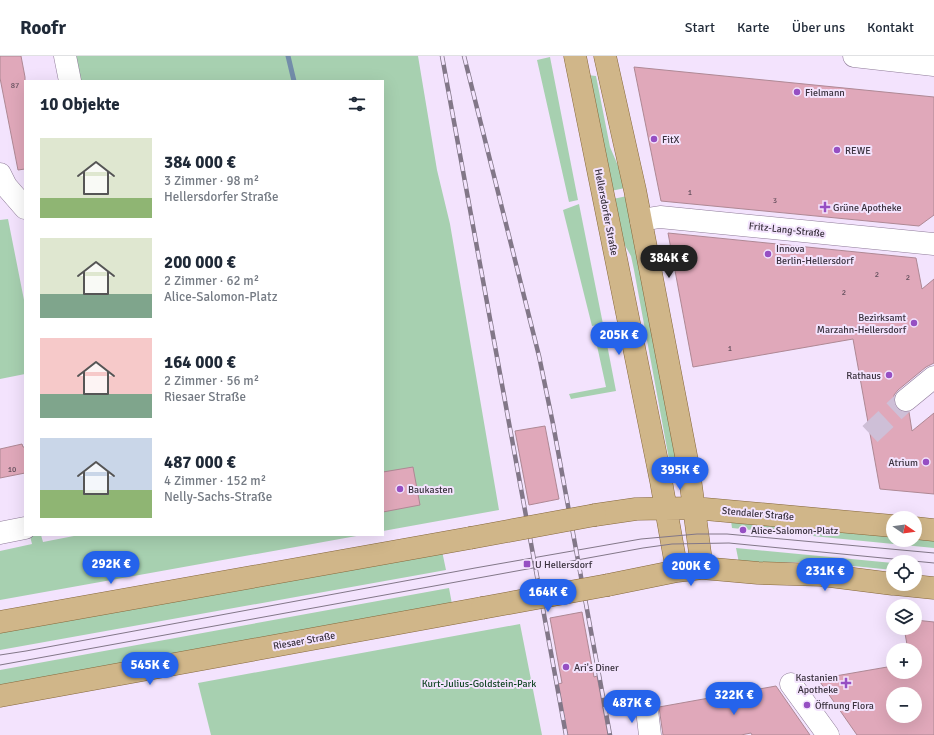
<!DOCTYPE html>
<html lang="de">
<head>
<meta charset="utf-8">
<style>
  :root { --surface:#fff; --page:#f2f2f3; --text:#1f2937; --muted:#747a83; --line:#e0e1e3; --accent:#2563eb }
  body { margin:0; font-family:Signika,sans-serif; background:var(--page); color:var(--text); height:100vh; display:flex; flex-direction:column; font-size:15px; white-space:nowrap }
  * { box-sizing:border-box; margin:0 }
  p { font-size:13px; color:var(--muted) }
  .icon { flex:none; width:22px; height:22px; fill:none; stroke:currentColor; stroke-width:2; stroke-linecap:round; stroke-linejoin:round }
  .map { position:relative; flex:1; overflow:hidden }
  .details { position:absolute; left:24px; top:24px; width:360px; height:456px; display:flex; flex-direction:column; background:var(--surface); border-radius:0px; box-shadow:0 4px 16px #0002 }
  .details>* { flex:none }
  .needle { width:26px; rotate:103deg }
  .buttons { position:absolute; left:886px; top:455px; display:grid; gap:8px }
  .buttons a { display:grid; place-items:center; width:36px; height:36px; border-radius:50%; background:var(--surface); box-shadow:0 4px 16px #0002; font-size:20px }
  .price { position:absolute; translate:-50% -34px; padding:0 9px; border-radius:14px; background:var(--accent); color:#fff; font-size:13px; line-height:26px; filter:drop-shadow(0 1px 2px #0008) }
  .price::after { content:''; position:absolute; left:50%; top:24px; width:12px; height:9px; margin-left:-6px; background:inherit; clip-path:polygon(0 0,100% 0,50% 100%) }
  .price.active { background:#222; color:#fff }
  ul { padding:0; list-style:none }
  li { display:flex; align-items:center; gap:12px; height:100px; padding:0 16px }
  li span { display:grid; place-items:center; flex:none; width:112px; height:80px; border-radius:0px; color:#555 }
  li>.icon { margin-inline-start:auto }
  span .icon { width:48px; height:48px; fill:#fffc; stroke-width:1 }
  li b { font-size:17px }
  h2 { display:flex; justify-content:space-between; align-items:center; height:48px; padding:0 16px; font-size:17px }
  header { display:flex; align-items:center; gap:24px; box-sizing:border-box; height:56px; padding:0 20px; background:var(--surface); border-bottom:1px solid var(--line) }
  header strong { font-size:19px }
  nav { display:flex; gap:22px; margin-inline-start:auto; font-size:14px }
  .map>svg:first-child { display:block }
</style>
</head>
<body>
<header>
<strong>Roofr</strong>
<nav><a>Start</a><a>Karte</a><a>Über uns</a><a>Kontakt</a></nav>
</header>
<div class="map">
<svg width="934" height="679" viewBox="0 0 934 679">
  <rect width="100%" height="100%" fill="#f3e3fd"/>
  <path fill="#a7d0b0" d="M 74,0 L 418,0 L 437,114 L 450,168 L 499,454 L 383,475 L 383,25 L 79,25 Z
    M 550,1 L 578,144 L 569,146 L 537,4 Z
    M 587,19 L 596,20 L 610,91 L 619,112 L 625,132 L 611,135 Z
    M 627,140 L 680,414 L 671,414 L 634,214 L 631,200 L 623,186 L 613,143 Z
    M 579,148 L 603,268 L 592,270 L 563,154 Z
    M 8,163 L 25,249 L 25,318 L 0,323 L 0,164 Z
    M 604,273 L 616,335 L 571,343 L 569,338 L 606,331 L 594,276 Z
    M 731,465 L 893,481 L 893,484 L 915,484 L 915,483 L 934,485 L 934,492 L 732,472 Z
    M 34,479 L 41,479 L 43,486 L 79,479 L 362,479 L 0,544 L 0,495 L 32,488 L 30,480 Z
    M 736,492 L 893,507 L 893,514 L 813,506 L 741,507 L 739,507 Z
    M 442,495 L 446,514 L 0,594 L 0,575 Z
    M 449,532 L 452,548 L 0,633 L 0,614 Z
    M 520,568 L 542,679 L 211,679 L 198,627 Z"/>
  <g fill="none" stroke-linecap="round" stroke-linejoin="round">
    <path stroke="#738daa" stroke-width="5" d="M 288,0 L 294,25"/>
  </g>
  <path fill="#e0a8ba" stroke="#ae8894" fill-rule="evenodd" d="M 0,0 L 21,0 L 25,21 L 25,113 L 18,114 L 0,22 Z
    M 634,11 L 934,41 L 934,159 L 919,170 L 661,145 Z
    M 668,177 L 916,202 L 922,233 L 934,223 L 934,307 L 926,311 L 898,334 L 894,339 L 894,346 L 896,352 L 901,356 L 909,356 L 912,375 L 934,357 L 934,438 L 880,433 L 853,283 L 693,311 Z
    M 545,370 L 559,443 L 529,449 L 515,375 Z
    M 22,388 L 23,391 L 25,391 L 25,417 L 0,422 L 0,393 Z
    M 413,411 L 420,449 L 383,456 L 383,416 Z
    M 582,556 L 594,621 L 597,620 L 608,679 L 567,679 L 558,628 L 562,627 L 550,562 Z
    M 915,564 L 934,566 L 934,679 L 857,679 L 818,623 L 893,610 L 893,616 L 915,616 L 915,594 L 908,594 L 904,572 L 915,572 ZM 893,638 L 915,638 L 915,660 L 893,660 Z
    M 776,630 L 810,679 L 752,679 L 751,677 L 741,679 L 663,679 L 659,651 Z"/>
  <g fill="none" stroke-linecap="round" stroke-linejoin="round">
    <path stroke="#cebfd7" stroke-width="22" stroke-dasharray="22 11" stroke-linecap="butt" d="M 870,378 L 906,344"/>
    <g stroke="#8e7b98" stroke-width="23">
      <path id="minor" d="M 65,0 L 70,25
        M 854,0 L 934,9
        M 0,118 L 6,130 L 25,152
        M 641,164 L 660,161 L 934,188
        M 906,344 L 934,321
        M 0,477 L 25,472
        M 791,628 L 828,679
        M 647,654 L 650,679"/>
    </g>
    <g stroke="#86683c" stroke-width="23">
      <path id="major" d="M 575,0 L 661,425 L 677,515
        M 605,0 L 635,134 L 689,415 L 702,512
        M 595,459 L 636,453 L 694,452 L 893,470
        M 915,472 L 934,474
        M 895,528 L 934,532
        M 608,529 L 677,515 L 702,512 L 758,517 L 822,519 L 893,528
        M 0,566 L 470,482
        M 0,640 L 482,552"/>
    </g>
    <use href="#minor" stroke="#fff" stroke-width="22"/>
    <use href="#major" stroke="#d0b689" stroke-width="22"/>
    <path stroke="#827788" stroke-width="1" d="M 0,599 L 26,595 L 475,512 L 641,483 L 697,478 L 727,478 L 934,497
      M 0,609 L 643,492 L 672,488 L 729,487 L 934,507"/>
    <g stroke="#827788" stroke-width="4.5">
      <path id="rail" d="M 442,0 L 566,679
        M 464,0 L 539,300 L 553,368 L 610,679"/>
    </g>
    <use href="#rail" stroke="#f3e3fd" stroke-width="3" stroke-dasharray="9" stroke-linecap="butt"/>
    <g stroke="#86683c" stroke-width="23" stroke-linecap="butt">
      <path id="major-bridge" d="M 470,482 L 595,459
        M 482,552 L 608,529"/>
    </g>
    <use href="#major-bridge" stroke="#d0b689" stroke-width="22"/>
  </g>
  <g fill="#964fc3" stroke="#f3e3fd" stroke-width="1.5">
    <circle cx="797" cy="36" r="4"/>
    <circle cx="654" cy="83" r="4"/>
    <circle cx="837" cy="94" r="4"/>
    <path d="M823 145h4v4h4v4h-4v4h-4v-4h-4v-4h4z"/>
    <circle cx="768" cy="198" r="4"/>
    <circle cx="914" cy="267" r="4"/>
    <circle cx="889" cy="319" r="4"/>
    <circle cx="926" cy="406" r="4"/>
    <circle cx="400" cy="433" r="4"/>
    <circle cx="743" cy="474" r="4"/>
    <rect x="523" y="504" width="8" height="8" rx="2"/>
    <circle cx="566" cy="611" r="4"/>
    <path d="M844 621h4v4h4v4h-4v4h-4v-4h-4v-4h4z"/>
    <circle cx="807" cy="649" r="4"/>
  </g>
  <g text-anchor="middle" stroke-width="4" stroke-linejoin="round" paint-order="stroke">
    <g font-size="8" fill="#634f5c">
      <text x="15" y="32">87</text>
      <text x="690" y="139">1</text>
      <text x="775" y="147">3</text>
      <text x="877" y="221">2</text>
      <text x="908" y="224">2</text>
      <text x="844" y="239">2</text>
      <text x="730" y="295">1</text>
      <text x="12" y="416">10</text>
    </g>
    <g font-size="10" fill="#39313d" stroke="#f3e3fd" text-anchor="start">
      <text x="805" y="40">Fielmann</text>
      <text x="662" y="87">FitX</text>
      <text x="845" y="98">REWE</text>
      <text x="833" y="155">Grüne Apotheke</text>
      <text x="776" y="196">Innova<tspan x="776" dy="12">Berlin-Hellersdorf</tspan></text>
      <text x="906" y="265" text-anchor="end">Bezirksamt<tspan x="906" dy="12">Marzahn-Hellersdorf</tspan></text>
      <text x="881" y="323" text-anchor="end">Rathaus</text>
      <text x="918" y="410" text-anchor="end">Atrium</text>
      <text x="408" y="437">Baukasten</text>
      <text x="751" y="478">Alice-Salomon-Platz</text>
      <text x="535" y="512">U Hellersdorf</text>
      <text x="574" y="615">Ari's Diner</text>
      <text x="838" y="625" text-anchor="end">Kastanien<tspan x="838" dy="12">Apotheke</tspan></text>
      <text x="815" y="653">Öffnung Flora</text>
    </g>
    <g font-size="10" fill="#39313d" stroke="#f3e3fd">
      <text transform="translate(607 156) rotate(79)" y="4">Hellersdorfer Straße</text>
      <text transform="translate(787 173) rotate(6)" y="4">Fritz-Lang-Straße</text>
      <text transform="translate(758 457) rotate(5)" y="4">Stendaler Straße</text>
      <text transform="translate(304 584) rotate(-10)" y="4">Riesaer Straße</text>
    </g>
    <g font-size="10" fill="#124625" stroke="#f3e3fd">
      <text x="479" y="631">Kurt-Julius-Goldstein-Park</text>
    </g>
  </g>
</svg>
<div class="buttons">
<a><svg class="needle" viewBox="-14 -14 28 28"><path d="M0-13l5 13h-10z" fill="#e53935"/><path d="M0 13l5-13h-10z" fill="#747a83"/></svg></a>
<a><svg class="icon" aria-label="locate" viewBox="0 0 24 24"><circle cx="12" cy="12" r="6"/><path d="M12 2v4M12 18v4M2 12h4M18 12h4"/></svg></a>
<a><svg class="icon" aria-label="layers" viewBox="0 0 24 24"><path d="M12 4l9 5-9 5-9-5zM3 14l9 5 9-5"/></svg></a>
<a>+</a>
<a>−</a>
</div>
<b class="price active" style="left:669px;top:223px">384K €</b>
<b class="price" style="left:619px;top:300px">205K €</b>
<b class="price" style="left:680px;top:435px">395K €</b>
<b class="price" style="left:111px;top:529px">292K €</b>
<b class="price" style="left:691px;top:531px">200K €</b>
<b class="price" style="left:825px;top:536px">231K €</b>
<b class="price" style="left:548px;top:557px">164K €</b>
<b class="price" style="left:150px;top:630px">545K €</b>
<b class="price" style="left:734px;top:660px">322K €</b>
<b class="price" style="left:632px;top:668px">487K €</b>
<section class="details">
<h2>10 Objekte<svg class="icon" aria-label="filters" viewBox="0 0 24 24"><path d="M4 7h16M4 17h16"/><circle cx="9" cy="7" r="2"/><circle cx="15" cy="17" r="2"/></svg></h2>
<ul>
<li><span style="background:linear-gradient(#dfe7d0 75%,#8fb573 0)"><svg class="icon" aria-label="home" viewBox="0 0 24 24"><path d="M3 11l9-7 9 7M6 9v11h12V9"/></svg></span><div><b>384 000 €</b><p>3 Zimmer · 98 m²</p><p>Hellersdorfer Straße</p></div></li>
<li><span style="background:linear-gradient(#dfe7d0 70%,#7fa58c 0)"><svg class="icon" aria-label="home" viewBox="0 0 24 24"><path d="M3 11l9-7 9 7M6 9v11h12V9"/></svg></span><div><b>200 000 €</b><p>2 Zimmer · 62 m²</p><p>Alice-Salomon-Platz</p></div></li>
<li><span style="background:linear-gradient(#f6c9c9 70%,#7fa58c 0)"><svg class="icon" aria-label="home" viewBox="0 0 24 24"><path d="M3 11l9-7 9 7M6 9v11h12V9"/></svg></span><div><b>164 000 €</b><p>2 Zimmer · 56 m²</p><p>Riesaer Straße</p></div></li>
<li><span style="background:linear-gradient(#c9d6e8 65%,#8fb573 0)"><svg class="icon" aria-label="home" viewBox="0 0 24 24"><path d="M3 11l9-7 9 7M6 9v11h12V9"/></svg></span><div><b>487 000 €</b><p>4 Zimmer · 152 m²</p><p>Nelly-Sachs-Straße</p></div></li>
</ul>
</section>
</div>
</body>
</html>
